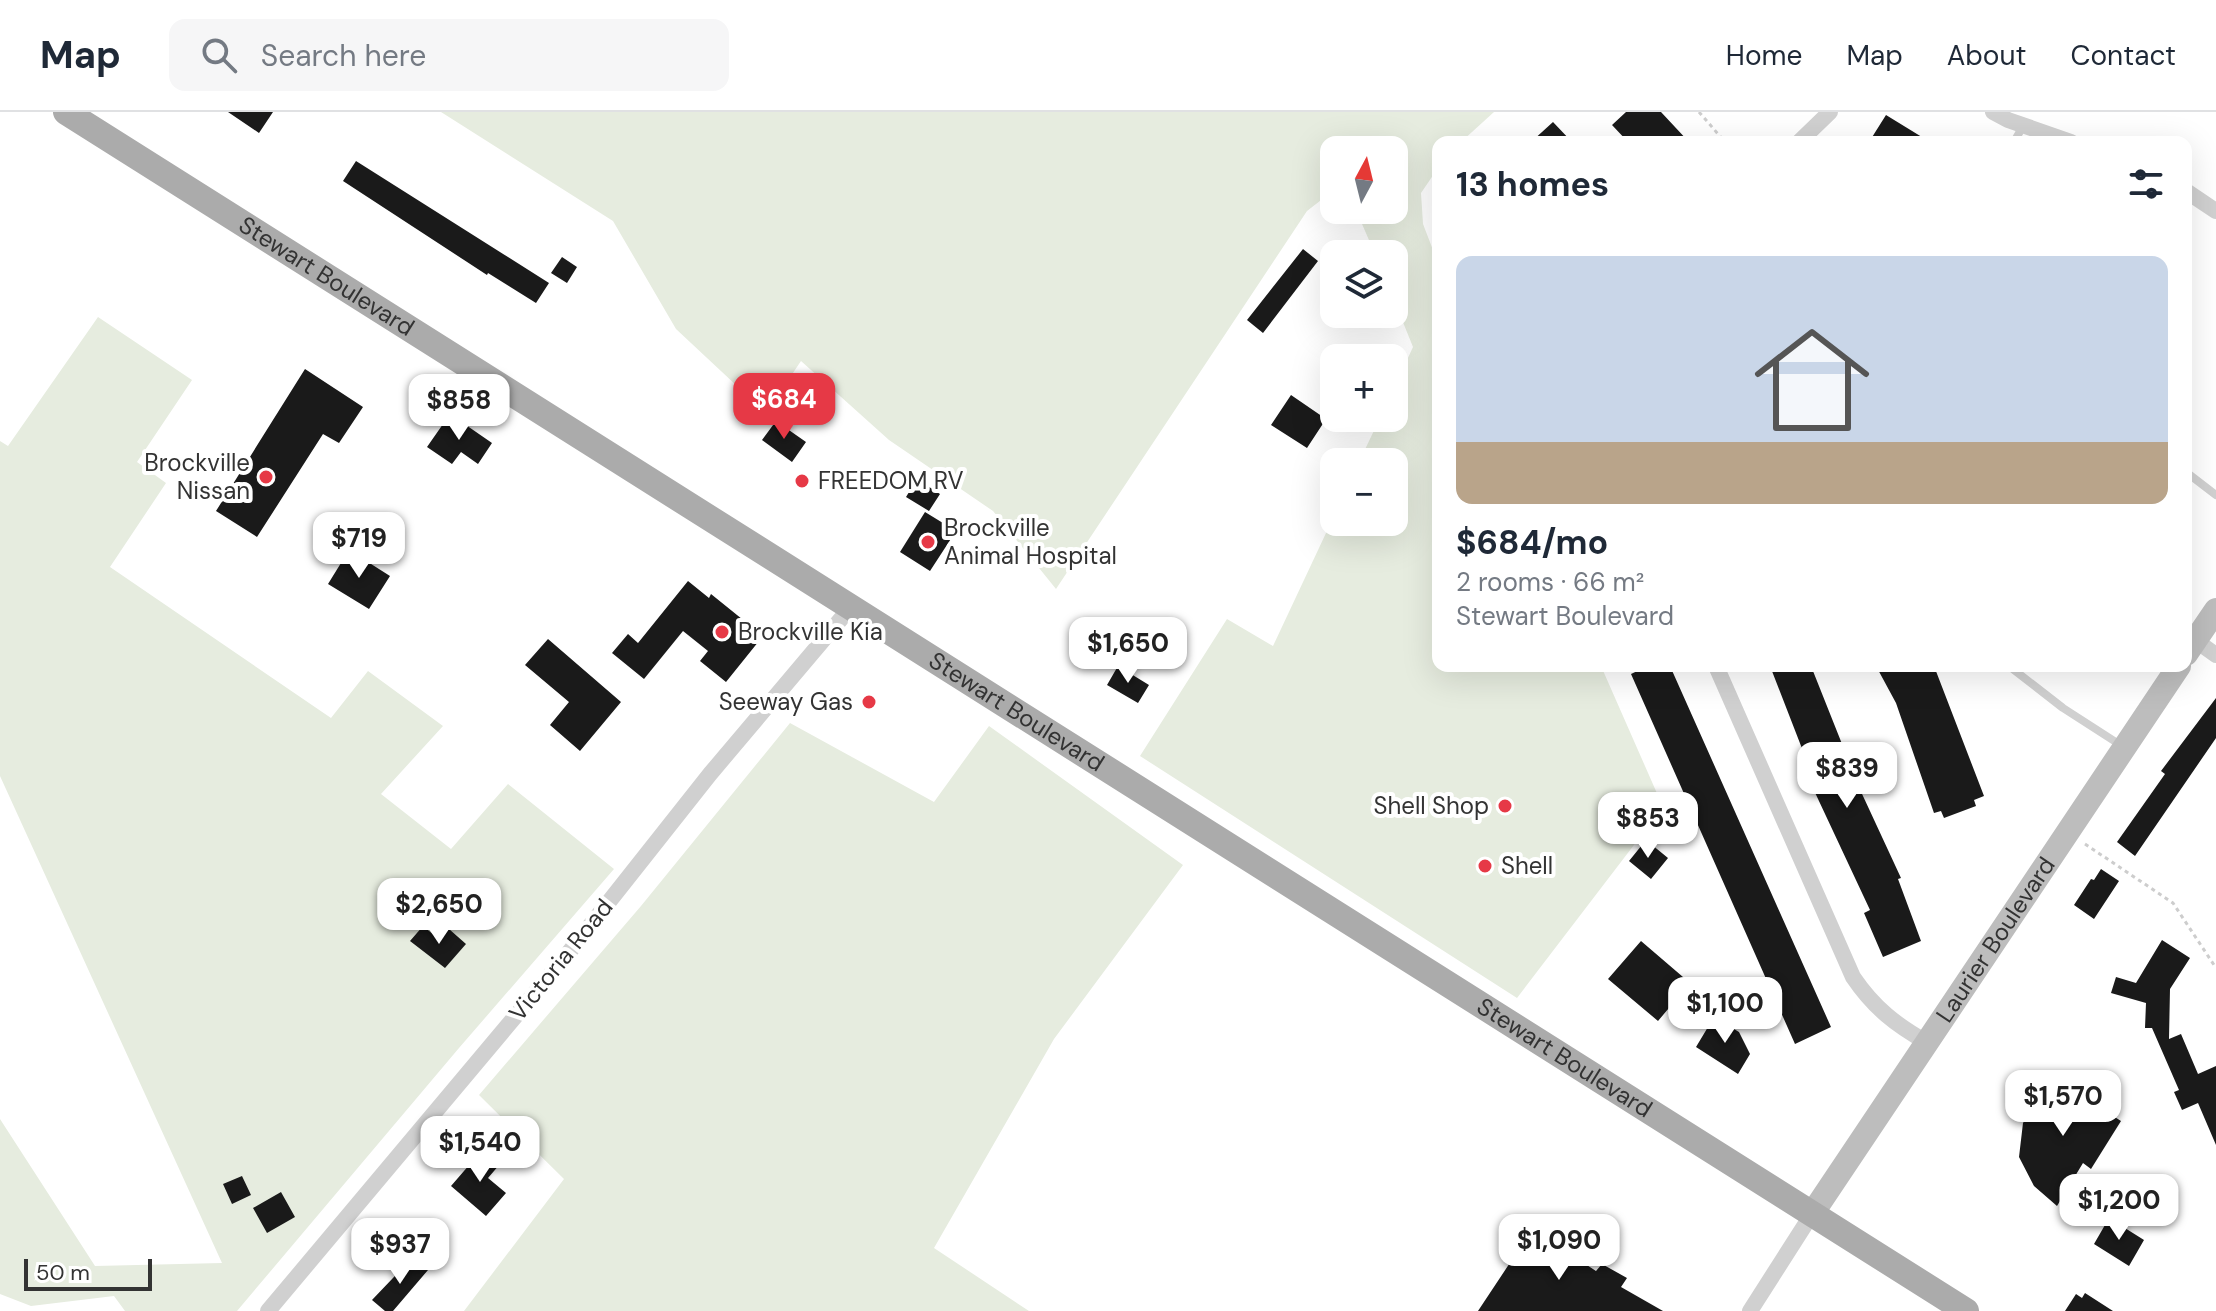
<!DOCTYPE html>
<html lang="en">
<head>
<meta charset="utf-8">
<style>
  :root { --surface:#fff; --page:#f6f6f7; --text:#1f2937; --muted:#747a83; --line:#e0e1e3; --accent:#e63946 }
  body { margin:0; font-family:"DM Sans",sans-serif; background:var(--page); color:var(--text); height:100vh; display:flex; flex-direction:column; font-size:30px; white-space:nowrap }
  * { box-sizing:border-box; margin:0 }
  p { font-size:26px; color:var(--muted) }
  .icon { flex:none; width:44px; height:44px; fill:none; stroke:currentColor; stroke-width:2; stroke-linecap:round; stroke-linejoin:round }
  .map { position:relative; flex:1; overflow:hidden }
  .side { position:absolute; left:1432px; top:24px; width:760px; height:536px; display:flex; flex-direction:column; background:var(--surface); border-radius:16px; box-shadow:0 8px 32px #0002 }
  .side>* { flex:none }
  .needle { width:52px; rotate:7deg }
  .fabs { position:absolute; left:1320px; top:24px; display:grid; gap:16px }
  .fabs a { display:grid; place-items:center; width:88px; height:88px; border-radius:16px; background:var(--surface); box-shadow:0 8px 32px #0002; font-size:40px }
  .scale { position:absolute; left:24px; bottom:20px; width:128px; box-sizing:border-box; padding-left:8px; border:4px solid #333; border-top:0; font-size:22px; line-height:28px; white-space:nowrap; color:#333; -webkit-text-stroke:6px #fff; paint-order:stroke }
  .price { position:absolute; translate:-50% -68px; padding:0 18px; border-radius:16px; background:#fff; color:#222; font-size:26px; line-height:52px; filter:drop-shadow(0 2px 4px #0008) }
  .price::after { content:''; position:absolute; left:50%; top:48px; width:24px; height:18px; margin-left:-12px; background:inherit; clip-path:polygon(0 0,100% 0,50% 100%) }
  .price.on { background:var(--accent); color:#fff }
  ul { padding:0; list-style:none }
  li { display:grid; align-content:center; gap:16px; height:424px; padding:0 24px }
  li span { display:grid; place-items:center; height:248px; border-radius:16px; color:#555 }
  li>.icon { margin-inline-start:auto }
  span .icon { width:144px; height:144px; fill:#fffc; stroke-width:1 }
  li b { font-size:34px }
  h2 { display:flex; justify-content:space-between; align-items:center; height:96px; padding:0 24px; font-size:34px }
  header { display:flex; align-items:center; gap:48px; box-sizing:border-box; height:112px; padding:0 40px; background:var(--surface); border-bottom:2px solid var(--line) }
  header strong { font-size:38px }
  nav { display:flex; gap:44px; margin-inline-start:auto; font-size:28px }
  .search { width:560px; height:72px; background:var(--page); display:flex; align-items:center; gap:20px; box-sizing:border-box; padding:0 28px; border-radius:16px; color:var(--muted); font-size:30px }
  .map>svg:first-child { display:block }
</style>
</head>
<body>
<header>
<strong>Map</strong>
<div class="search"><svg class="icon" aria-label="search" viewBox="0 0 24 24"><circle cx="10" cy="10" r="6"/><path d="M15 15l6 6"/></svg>Search here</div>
<nav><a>Home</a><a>Map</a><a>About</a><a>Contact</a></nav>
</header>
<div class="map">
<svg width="2216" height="1199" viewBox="0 0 2216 1199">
  <rect width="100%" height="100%" fill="#fff"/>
  <path fill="#e6ecdf" d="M 441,0 L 1494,0 L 1461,30 L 1438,30 L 1438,56 L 1421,81 L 1423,112 L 1438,151 L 1438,554 L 1601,554 L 1663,695 L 1517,886 L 1140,644 L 1227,507 L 1273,534 L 1334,404 L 1334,410 L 1394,410 L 1394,350 L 1359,350 L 1380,306 L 1394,306 L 1394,276 L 1413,235 L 1394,188 L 1394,142 L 1375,142 L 1356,98 L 1394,98 L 1394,38 L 1334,38 L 1334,78 L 1307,99 L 1056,477 L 993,399 L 889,328 L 801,249 L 766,301 L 676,217 L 613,109 Z
    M 98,205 L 192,268 L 137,350 L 166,371 L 110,455 L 331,606 L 368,559 L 443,614 L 381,682 L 451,737 L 508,672 L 614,757 L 459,936 L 237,1199 L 125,1199 L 114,1184 L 31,1194 L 0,1182 L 0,1007 L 95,1154 L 222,1151 L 0,664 L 0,329 L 8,334 Z
    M 790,611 L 934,690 L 989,614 L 1183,753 L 1054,927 L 934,1136 L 1029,1199 L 464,1199 L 564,1067 L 479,983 L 641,794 Z"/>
  <path fill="#1a1a1a" d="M 228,0 L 273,0 L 259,21 Z
    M 1626,0 L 1661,0 L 1689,30 L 1628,30 L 1612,13 Z
    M 1886,3 L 1930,30 L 1869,30 Z
    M 1553,10 L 1572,30 L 1531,30 Z
    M 356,49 L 549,171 L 536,191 L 488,161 L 487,163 L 343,69 Z
    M 1303,137 L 1318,149 L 1263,221 L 1247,208 Z
    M 562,145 L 577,155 L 567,171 L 551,161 Z
    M 305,257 L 363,295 L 339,331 L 323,322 L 257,425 L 216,399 Z
    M 1291,283 L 1326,307 L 1307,336 L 1271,313 Z
    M 450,302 L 492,331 L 478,352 L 461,340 L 452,352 L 427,335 Z
    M 776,309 L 806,330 L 792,350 L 762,328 Z
    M 917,367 L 940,382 L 929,399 L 906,385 Z
    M 925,400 L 956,419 L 930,459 L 900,440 Z
    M 349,438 L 390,464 L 369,497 L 328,472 Z
    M 688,469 L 709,486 L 711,482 L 763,524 L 726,570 L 700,549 L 708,539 L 683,519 L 644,567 L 612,541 L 628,522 L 638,531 Z
    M 548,527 L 621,590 L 580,639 L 550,613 L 569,590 L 525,553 Z
    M 1118,554 L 1149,573 L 1138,591 L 1107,573 Z
    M 1648,554 L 1670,554 L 1831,915 L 1795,932 L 1631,562 Z
    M 1770,554 L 1811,554 L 1846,642 L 1844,643 L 1901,766 L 1898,767 L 1921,829 L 1883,845 L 1864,801 L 1870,798 L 1811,672 L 1815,670 Z
    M 1876,554 L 1934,554 L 1984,684 L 1974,688 L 1976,694 L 1944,706 L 1941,699 L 1934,701 L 1896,591 Z
    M 2216,586 L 2216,626 L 2135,744 L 2117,730 L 2165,662 L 2161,659 Z
    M 1646,728 L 1668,746 L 1651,767 L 1629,749 Z
    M 2101,757 L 2119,769 L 2094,807 L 2074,793 L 2091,767 L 2094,768 Z
    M 423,814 L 440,828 L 449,817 L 466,832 L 445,856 L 410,829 Z
    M 2162,828 L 2190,846 L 2170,877 L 2169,927 L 2181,922 L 2198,962 L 2216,954 L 2216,1033 L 2198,991 L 2182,998 L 2174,980 L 2179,978 L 2152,916 L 2145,916 L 2146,891 L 2111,881 L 2116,865 L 2136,871 Z
    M 1641,829 L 1690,871 L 1658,909 L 1608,867 Z
    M 1714,905 L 1739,920 L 1750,942 L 1738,962 L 1696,935 Z
    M 2052,965 L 2121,1009 L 2091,1057 L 2083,1051 L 2057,1094 L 2034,1074 L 2019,1045 L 2023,1011 Z
    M 483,1037 L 500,1052 L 488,1066 L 506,1081 L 486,1104 L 451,1074 Z
    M 242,1064 L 251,1083 L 232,1092 L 223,1072 Z
    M 281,1080 L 295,1105 L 267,1121 L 253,1096 Z
    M 2109,1106 L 2144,1128 L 2129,1154 L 2094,1132 Z
    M 1537,1110 L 1568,1132 L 1570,1142 L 1596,1159 L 1602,1152 L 1627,1166 L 1621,1175 L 1663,1199 L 1478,1199 Z
    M 413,1145 L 428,1158 L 393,1199 L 385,1199 L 372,1188 Z
    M 2085,1181 L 2113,1199 L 2065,1199 L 2076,1182 L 2082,1186 Z"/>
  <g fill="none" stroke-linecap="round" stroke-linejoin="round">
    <path stroke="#cdcdcd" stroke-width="3" stroke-dasharray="4 4" stroke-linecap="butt" d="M 1699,0 L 1725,30
      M 2085,732 L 2173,791 L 2216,856"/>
    <path stroke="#d0d0d0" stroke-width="8" d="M 2014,30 L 2023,14
      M 2186,360 L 2216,383
      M 2009,554 L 2063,596 L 2122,634"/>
    <path stroke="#d0d0d0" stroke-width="16" d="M 1993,0 L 2008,8 L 2071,30
      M 1799,30 L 1830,0
      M 2186,79 L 2216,99
      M 2195,528 L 2216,543
      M 1716,554 L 1853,865 C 1874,896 1896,913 1928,931
      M 268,1199 L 566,844 L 710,662 L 851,495
      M 1750,1199 L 1812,1102"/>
    <g stroke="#bdbdbd" stroke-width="24">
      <path d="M 2186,542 L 2216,498"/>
      <path id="s1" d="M 1812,1102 L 2179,554"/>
    </g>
    <path stroke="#ababab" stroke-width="26" id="s2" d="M 66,0 L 1966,1199"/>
  </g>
  <g fill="#e63946" stroke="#fff" stroke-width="3">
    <circle cx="266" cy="365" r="8"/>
    <circle cx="802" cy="369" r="8"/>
    <circle cx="928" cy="430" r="8"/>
    <circle cx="722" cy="520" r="8"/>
    <circle cx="869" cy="590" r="8"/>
    <circle cx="1505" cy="694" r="8"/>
    <circle cx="1485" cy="754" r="8"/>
  </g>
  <g text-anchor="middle" stroke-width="8" stroke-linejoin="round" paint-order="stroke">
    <g font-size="24" fill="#333" stroke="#fff">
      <text dy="8" stroke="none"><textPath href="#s2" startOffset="308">Stewart Boulevard</textPath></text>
      <text dy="8" stroke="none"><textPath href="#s2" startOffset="1124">Stewart Boulevard</textPath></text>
      <text dy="8" stroke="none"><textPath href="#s1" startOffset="330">Laurier Boulevard</textPath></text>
      <text transform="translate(561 848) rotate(-51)" y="8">Victoria Road</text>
      <text dy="8" stroke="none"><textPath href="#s2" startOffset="1772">Stewart Boulevard</textPath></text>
    </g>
    <g font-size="24" fill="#333" stroke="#fff" text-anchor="start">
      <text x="250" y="359" text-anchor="end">Brockville<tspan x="250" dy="28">Nissan</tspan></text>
      <text x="818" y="377">FREEDOM RV</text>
      <text x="944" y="424">Brockville<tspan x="944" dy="28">Animal Hospital</tspan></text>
      <text x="738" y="528">Brockville Kia</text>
      <text x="853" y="598" text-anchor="end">Seeway Gas</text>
      <text x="1489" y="702" text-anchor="end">Shell Shop</text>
      <text x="1501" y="762">Shell</text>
    </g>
  </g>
</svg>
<div class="fabs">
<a><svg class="needle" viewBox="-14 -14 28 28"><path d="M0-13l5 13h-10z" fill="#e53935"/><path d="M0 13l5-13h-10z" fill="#747a83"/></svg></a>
<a><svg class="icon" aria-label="layers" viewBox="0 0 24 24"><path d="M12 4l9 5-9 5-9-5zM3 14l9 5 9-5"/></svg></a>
<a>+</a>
<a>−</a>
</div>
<div class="scale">50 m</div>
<b class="price on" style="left:784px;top:329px">$684</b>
<b class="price" style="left:459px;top:330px">$858</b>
<b class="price" style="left:359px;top:468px">$719</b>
<b class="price" style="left:1128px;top:573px">$1,650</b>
<b class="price" style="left:1847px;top:698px">$839</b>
<b class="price" style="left:1648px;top:748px">$853</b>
<b class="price" style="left:439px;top:834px">$2,650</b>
<b class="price" style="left:1725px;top:933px">$1,100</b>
<b class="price" style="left:2063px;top:1026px">$1,570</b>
<b class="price" style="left:480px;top:1072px">$1,540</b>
<b class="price" style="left:2119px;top:1130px">$1,200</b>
<b class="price" style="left:1559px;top:1170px">$1,090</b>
<b class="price" style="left:400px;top:1174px">$937</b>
<section class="side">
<h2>13 homes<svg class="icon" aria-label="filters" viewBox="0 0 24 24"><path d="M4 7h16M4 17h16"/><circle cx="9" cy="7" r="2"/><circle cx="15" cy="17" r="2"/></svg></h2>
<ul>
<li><span style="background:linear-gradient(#c9d6e8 75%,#b9a48a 0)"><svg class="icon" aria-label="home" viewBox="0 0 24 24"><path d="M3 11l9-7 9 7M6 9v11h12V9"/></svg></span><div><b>$684/mo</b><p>2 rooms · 66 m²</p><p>Stewart Boulevard</p></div></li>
</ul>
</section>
</div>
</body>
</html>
